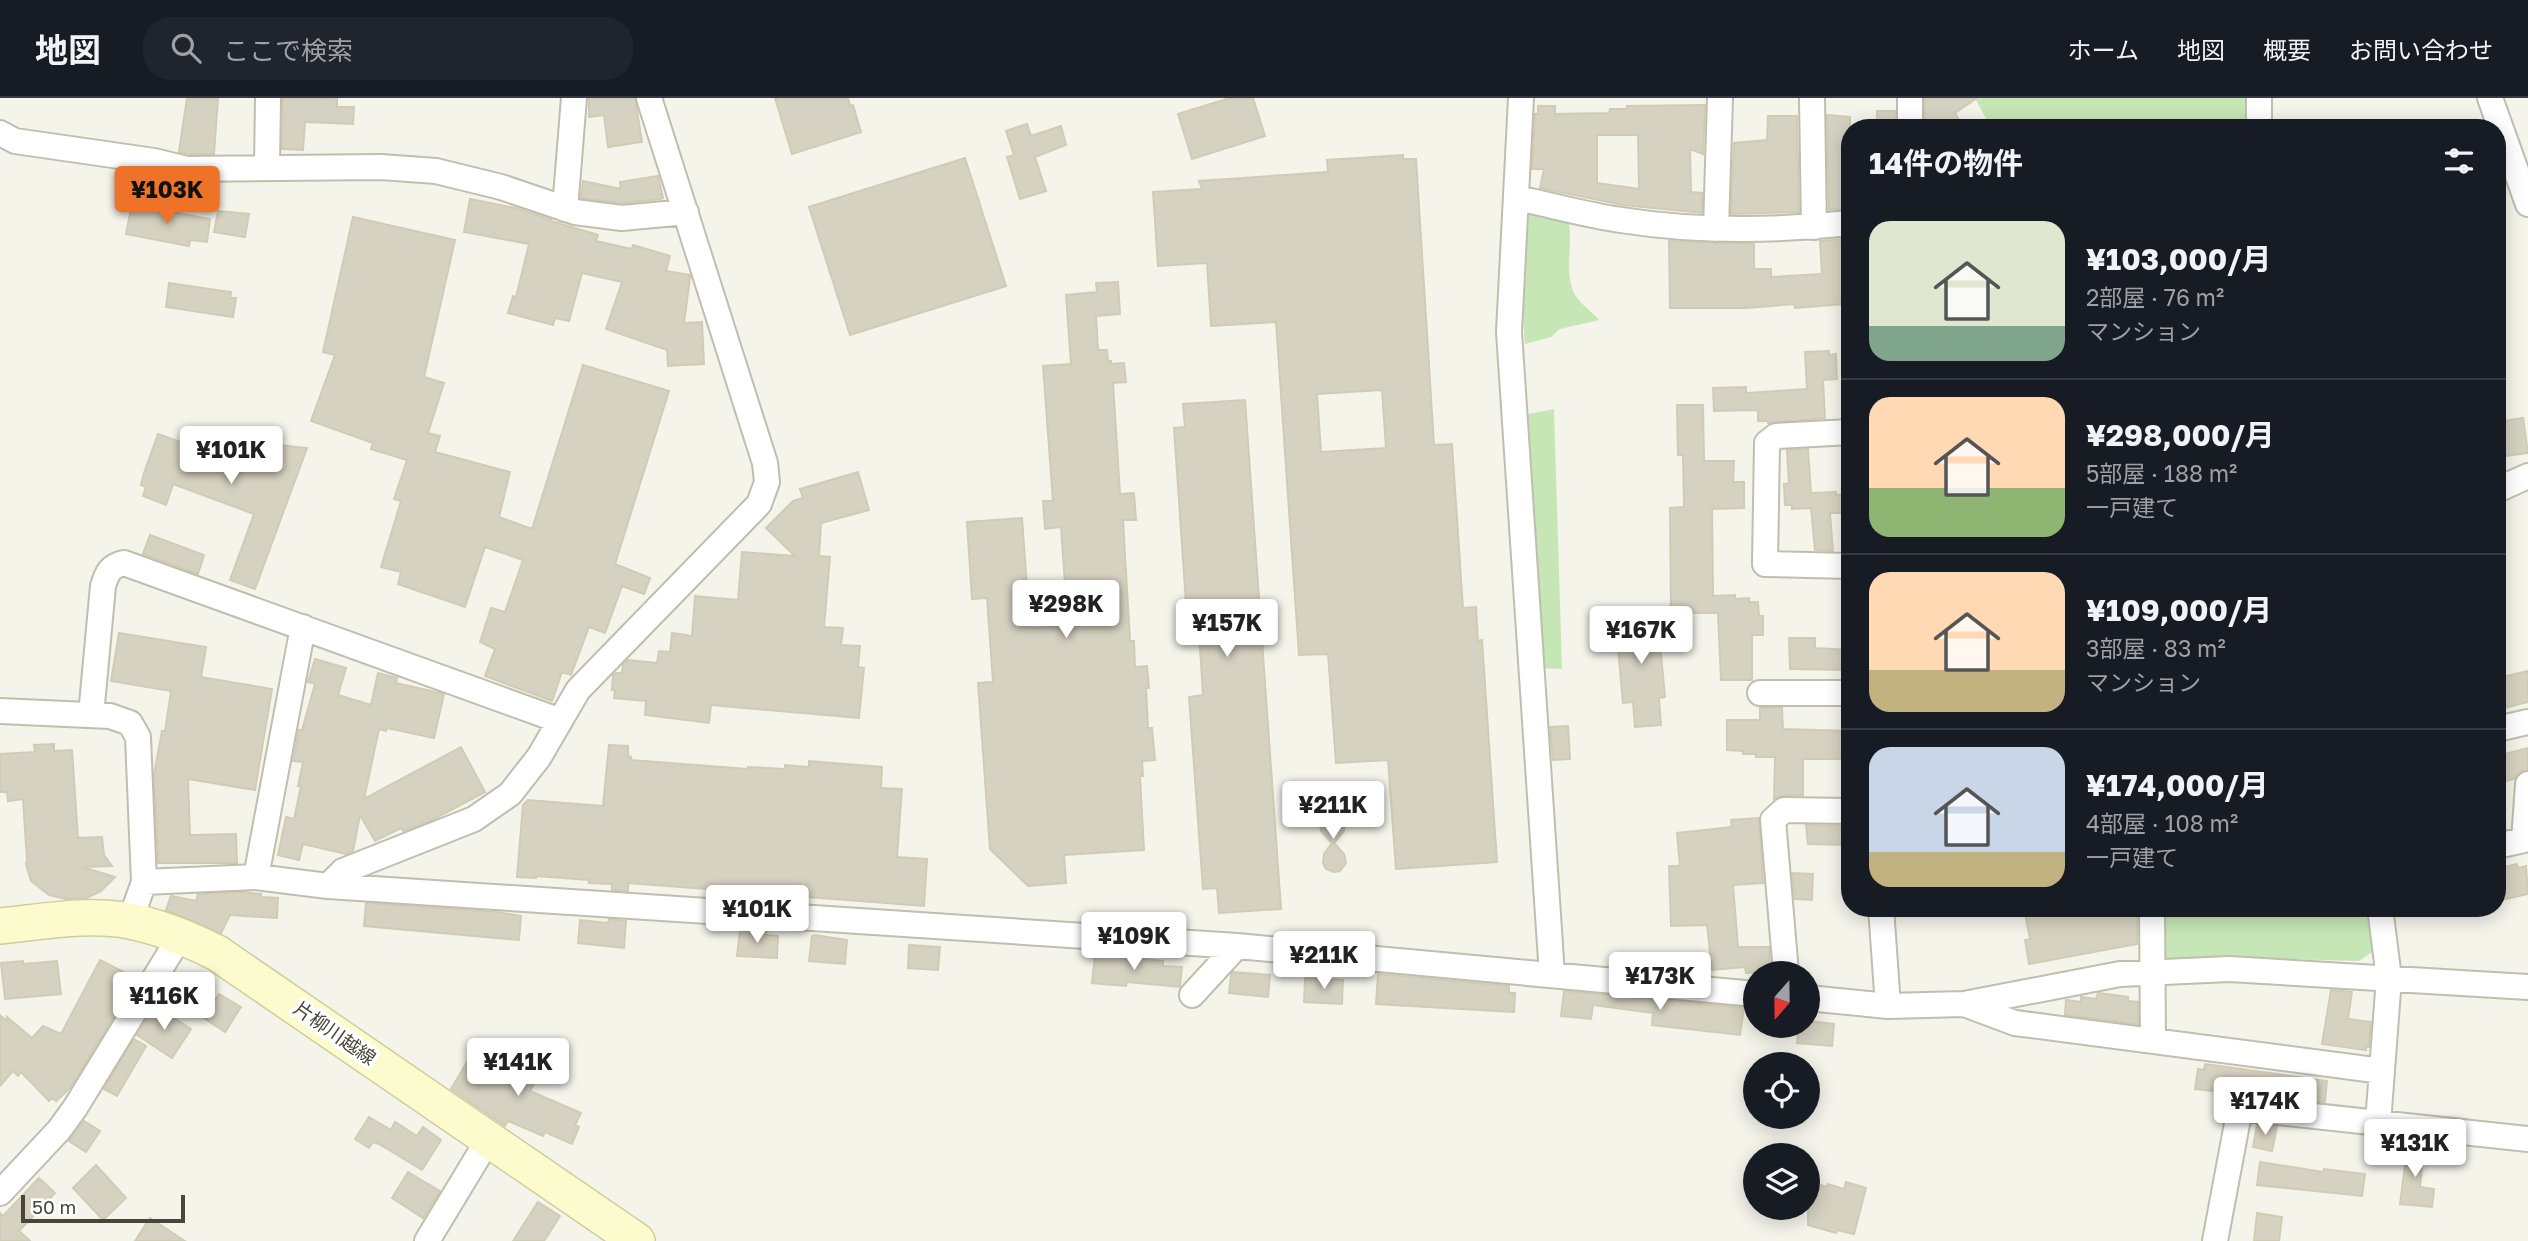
<!DOCTYPE html>
<html lang="ja">
<head>
<meta charset="utf-8">
<style>
  :root { --surface:#171b24; --page:#20242c; --text:#f1f3f6; --muted:#9ea1a6; --line:#363941; --accent:#ee7328 }
  body { margin:0; font-family:"Golos Text","Noto Sans JP",sans-serif; background:var(--page); color:var(--text); height:100vh; display:flex; flex-direction:column; font-size:26px; white-space:nowrap }
  * { box-sizing:border-box; margin:0 }
  p { font-size:23px; color:var(--muted) }
  .icon { flex:none; width:38px; height:38px; fill:none; stroke:currentColor; stroke-width:2; stroke-linecap:round; stroke-linejoin:round }
  .map { position:relative; flex:1; overflow:hidden }
  .details { position:absolute; left:1841px; top:21px; width:665px; height:798px; display:flex; flex-direction:column; background:var(--surface); border-radius:28px; box-shadow:0 4px 18px #0003 }
  .details>* { flex:none }
  .needle { width:46px; rotate:200deg }
  .tools { position:absolute; left:1743px; top:863px; display:grid; gap:14px }
  .tools a { display:grid; place-items:center; width:77px; height:77px; border-radius:50%; background:var(--surface); box-shadow:0 4px 18px #0003; font-size:35px }
  .scale { position:absolute; left:21px; bottom:18px; width:164px; box-sizing:border-box; padding-left:7px; border:4px solid #484639; border-top:0; font-size:19px; line-height:24px; white-space:nowrap; color:#484639; -webkit-text-stroke:5px #fff; paint-order:stroke }
  .price { position:absolute; translate:-50% -60px; padding:0 16px; border-radius:7px; background:#fff; color:#222; font-size:23px; line-height:46px; filter:drop-shadow(0 2px 4px #0008) }
  .price::after { content:''; position:absolute; left:50%; top:42px; width:21px; height:16px; margin-left:-10px; background:inherit; clip-path:polygon(0 0,100% 0,50% 100%) }
  .price.active { background:var(--accent); color:#111 }
  ul { padding:0; list-style:none }
  li { display:flex; align-items:center; gap:21px; height:175px; padding:0 28px }
  li+li { border-top:2px solid var(--line) }
  li span { display:grid; place-items:center; flex:none; width:196px; height:140px; border-radius:21px; color:#555 }
  li>.icon { margin-inline-start:auto }
  span .icon { width:84px; height:84px; fill:#fffc; stroke-width:1 }
  li b { font-size:30px }
  h2 { display:flex; justify-content:space-between; align-items:center; height:84px; padding:0 28px; font-size:30px }
  header { display:flex; align-items:center; gap:42px; box-sizing:border-box; height:98px; padding:0 35px; background:var(--surface); border-bottom:2px solid var(--line) }
  header strong { font-size:33px }
  nav { display:flex; gap:38px; margin-inline-start:auto; font-size:24px }
  .search { width:490px; height:63px; background:var(--page); display:flex; align-items:center; gap:18px; box-sizing:border-box; padding:0 24px; border-radius:28px; color:var(--muted); font-size:26px }
  .map>svg:first-child { display:block }
</style>
</head>
<body>
<header>
<strong>地図</strong>
<div class="search"><svg class="icon" aria-label="search" viewBox="0 0 24 24"><circle cx="10" cy="10" r="6"/><path d="M15 15l6 6"/></svg>ここで検索</div>
<nav><a>ホーム</a><a>地図</a><a>概要</a><a>お問い合わせ</a></nav>
</header>
<div class="map">
<svg width="2528" height="1143" viewBox="0 0 2528 1143">
  <rect width="100%" height="100%" fill="#f4f4eb"/>
  <path fill="#c6e6b6" d="M 1975,0 L 2252,0 L 2247,20 L 2220,30 L 1991,30 Z
    M 1536,112 L 1568,121 C 1574,145 1564,169 1573,193 C 1577,203 1591,213 1599,222 L 1560,231 L 1551,239 L 1525,246 L 1522,206 L 1526,117 Z
    M 1554,311 L 1562,571 L 1540,570 L 1524,317 Z
    M 2157,810 L 2370,810 L 2375,852 L 2359,863 L 2284,861 L 2182,862 L 2164,860 Z"/>
  <path fill="#d6d2c1" stroke="#d0ccb4" stroke-width="2" fill-rule="evenodd" d="M 187,0 L 218,0 L 214,56 L 189,56 L 179,54 Z
    M 283,0 L 337,1 L 337,9 L 354,9 L 353,26 L 305,24 L 303,52 L 282,51 Z
    M 589,0 L 635,0 L 642,44 L 608,49 L 604,17 L 589,19 Z
    M 775,0 L 848,0 L 850,8 L 853,7 L 861,34 L 792,56 Z
    M 1230,0 L 1253,0 L 1265,38 L 1192,61 L 1178,16 Z
    M 1925,0 L 1977,0 L 1955,15 L 1963,29 L 1925,29 Z
    M 1705,7 L 1703,56 L 1690,51 L 1691,94 L 1702,95 L 1702,115 L 1623,107 L 1540,90 L 1544,71 L 1532,71 L 1535,16 L 1538,16 L 1538,8 L 1555,8 L 1555,16 L 1609,15 L 1610,11 L 1627,11 L 1627,8 ZM 1597,37 L 1638,37 L 1639,91 L 1597,85 Z
    M 1877,13 L 1895,13 L 1895,30 L 1877,30 Z
    M 1827,17 L 1850,19 L 1850,110 L 1829,112 Z
    M 1768,18 L 1797,18 L 1799,114 L 1731,116 L 1734,45 L 1767,42 Z
    M 1027,26 L 1031,38 L 1061,28 L 1066,47 L 1035,59 L 1046,93 L 1020,101 L 1007,59 L 1014,57 L 1006,33 Z
    M 1403,57 L 1403,61 L 1416,61 L 1434,347 L 1452,346 L 1463,510 L 1476,509 L 1478,543 L 1482,542 L 1497,764 L 1396,771 L 1388,662 L 1336,665 L 1328,556 L 1299,557 L 1276,224 L 1211,228 L 1207,165 L 1158,168 L 1153,94 L 1202,91 L 1199,83 L 1328,74 L 1327,62 ZM 1382,292 L 1386,350 L 1321,354 L 1317,296 Z
    M 965,60 L 1006,188 L 850,237 L 809,109 Z
    M 658,78 L 663,100 L 661,101 L 622,105 L 581,100 L 583,83 L 621,91 L 620,84 Z
    M 470,101 L 515,110 L 552,122 L 548,122 L 598,137 L 596,143 L 632,151 L 633,147 L 670,158 L 666,173 L 690,177 L 690,180 L 684,225 L 702,224 L 704,266 L 668,268 L 667,252 L 606,231 L 622,184 L 582,175 L 569,223 L 555,220 L 553,227 L 508,215 L 513,198 L 516,199 L 529,146 L 464,134 Z
    M 132,106 L 210,121 L 207,144 L 190,142 L 189,148 L 126,136 Z
    M 218,113 L 249,116 L 245,139 L 214,134 Z
    M 353,119 L 455,142 L 424,279 L 444,285 L 428,335 L 440,338 L 435,354 L 510,374 L 499,419 L 532,431 L 583,267 L 669,293 L 615,466 L 650,480 L 644,496 L 622,488 L 605,535 L 589,529 L 571,577 L 562,574 L 552,603 L 485,578 L 495,551 L 480,544 L 491,510 L 505,514 L 523,462 L 485,449 L 465,509 L 398,486 L 401,474 L 381,469 L 401,403 L 394,401 L 407,362 L 371,351 L 373,345 L 311,323 L 335,257 L 323,254 Z
    M 1843,141 L 1844,206 L 1795,210 L 1794,206 L 1747,210 L 1670,210 L 1669,143 L 1754,146 L 1754,171 L 1771,171 L 1771,179 L 1822,176 L 1820,143 Z
    M 1118,184 L 1120,216 L 1096,218 L 1098,252 L 1107,252 L 1108,263 L 1111,263 L 1111,266 L 1124,265 L 1126,284 L 1113,285 L 1120,396 L 1134,395 L 1136,422 L 1123,422 L 1130,543 L 1134,543 L 1135,569 L 1147,568 L 1149,590 L 1146,590 L 1148,630 L 1152,630 L 1155,662 L 1142,663 L 1143,678 L 1140,678 L 1144,752 L 1064,757 L 1066,785 L 1028,788 L 990,751 L 978,585 L 993,584 L 987,500 L 972,501 L 967,424 L 1022,420 L 1030,530 L 1068,528 L 1061,429 L 1045,431 L 1043,403 L 1053,403 L 1043,268 L 1071,266 L 1066,197 L 1097,194 L 1096,185 Z
    M 169,185 L 231,194 L 230,200 L 236,200 L 233,219 L 166,209 Z
    M 1829,253 L 1829,257 L 1836,256 L 1837,281 L 1823,282 L 1825,320 L 1768,325 L 1768,323 L 1758,323 L 1758,312 L 1714,313 L 1713,290 L 1746,289 L 1746,295 L 1807,291 L 1805,254 Z
    M 1245,302 L 1281,811 L 1219,815 L 1217,790 L 1203,791 L 1189,599 L 1203,597 L 1198,519 L 1187,520 L 1174,330 L 1185,329 L 1183,306 Z
    M 1677,307 L 1703,307 L 1704,363 L 1734,363 L 1733,384 L 1744,384 L 1744,410 L 1712,411 L 1713,498 L 1735,497 L 1735,501 L 1749,500 L 1749,504 L 1758,504 L 1759,518 L 1763,518 L 1763,537 L 1752,537 L 1752,582 L 1721,582 L 1718,515 L 1671,515 L 1670,410 L 1684,409 L 1683,357 L 1678,357 Z
    M 2523,320 L 2528,355 L 2497,359 L 2497,324 Z
    M 158,336 L 200,351 L 204,339 L 307,350 L 255,491 L 230,482 L 254,416 L 173,386 L 166,407 L 143,398 L 146,389 L 141,387 L 144,375 Z
    M 1808,351 L 1811,395 L 1836,394 L 1836,397 L 1847,396 L 1847,415 L 1830,415 L 1833,453 L 1815,452 L 1811,410 L 1792,411 L 1792,407 L 1785,407 L 1784,386 L 1789,385 L 1787,352 Z
    M 858,374 L 869,412 L 821,425 L 819,458 L 830,459 L 824,529 L 843,530 L 841,547 L 860,548 L 858,569 L 864,570 L 859,620 L 711,607 L 709,625 L 645,617 L 646,603 L 614,600 L 615,592 L 612,592 L 613,577 L 616,575 L 622,575 L 623,567 L 628,562 L 657,565 L 659,553 L 670,554 L 672,535 L 692,538 L 695,498 L 738,502 L 742,454 L 795,458 L 766,430 L 793,403 L 803,400 L 800,391 Z
    M 150,437 L 204,457 L 198,476 L 143,456 Z
    M 1657,514 L 1665,599 L 1659,600 L 1661,627 L 1635,629 L 1633,604 L 1623,605 L 1615,518 Z
    M 119,535 L 206,549 L 201,579 L 272,591 L 255,692 L 188,681 L 190,737 L 236,736 L 237,765 L 158,765 L 154,676 L 162,633 L 165,633 L 171,593 L 111,583 Z
    M 1789,540 L 1815,540 L 1815,550 L 1849,552 L 1848,572 L 1790,571 Z
    M 315,561 L 346,570 L 338,597 L 371,607 L 378,575 L 397,580 L 396,585 L 444,596 L 434,640 L 387,630 L 386,633 L 379,631 L 364,701 L 461,649 L 485,694 L 432,722 L 403,733 L 401,730 L 375,743 L 360,717 L 353,753 L 346,756 L 303,746 L 299,762 L 278,757 L 286,719 L 294,721 L 301,688 L 298,688 L 303,664 L 293,663 L 299,632 L 302,632 L 315,586 L 308,584 Z
    M 2528,573 L 2528,604 L 2497,612 L 2497,580 Z
    M 1760,610 L 1782,610 L 1783,631 L 1850,633 L 1850,661 L 1803,661 L 1803,697 L 1784,697 L 1774,701 L 1775,659 L 1756,659 L 1756,656 L 1743,656 L 1743,653 L 1727,652 L 1727,622 L 1760,622 Z
    M 1568,628 L 1570,661 L 1553,662 L 1550,629 Z
    M 54,646 L 54,653 L 72,652 L 78,740 L 102,739 L 104,757 L 112,768 L 82,769 L 115,779 L 101,793 L 87,800 L 66,801 L 49,797 L 31,783 L 26,766 L 27,762 L 23,701 L 8,703 L 7,694 L 0,694 L 0,656 L 35,654 L 34,647 Z
    M 609,647 L 628,648 L 628,658 L 631,659 L 631,662 L 748,671 L 748,669 L 785,671 L 785,667 L 809,669 L 809,663 L 882,669 L 881,690 L 902,691 L 897,759 L 927,761 L 924,808 L 628,785 L 628,793 L 612,792 L 612,786 L 589,785 L 589,782 L 536,778 L 536,780 L 517,779 L 523,707 L 528,702 L 603,708 Z
    M 2528,650 L 2528,671 L 2521,673 L 2514,681 L 2497,685 L 2497,658 Z
    M 1332,714 L 1341,717 L 1345,726 L 1344,733 L 1334,745 L 1344,756 L 1346,765 L 1340,773 L 1334,774 L 1326,771 L 1323,765 L 1324,756 L 1332,745 L 1321,733 L 1320,727 L 1323,718 Z
    M 1759,720 L 1763,785 L 1733,787 L 1738,849 L 1769,849 L 1770,870 L 1765,870 L 1765,874 L 1746,875 L 1745,869 L 1712,872 L 1707,827 L 1671,828 L 1669,768 L 1680,768 L 1677,735 L 1732,729 L 1731,722 Z
    M 1806,727 L 1850,728 L 1850,747 L 1808,746 Z
    M 2517,766 L 2518,770 L 2526,768 L 2528,796 L 2497,803 L 2497,777 L 2502,776 L 2501,770 Z
    M 1792,775 L 1813,776 L 1812,802 L 1795,801 Z
    M 243,794 L 261,796 L 261,799 L 278,800 L 277,820 L 230,817 L 221,835 L 166,812 L 171,798 L 196,803 L 198,796 Z
    M 366,805 L 497,814 L 521,818 L 519,842 L 364,828 Z
    M 2024,810 L 2137,810 L 2137,846 L 2029,866 L 2025,842 L 2030,841 Z
    M 609,821 L 626,823 L 624,850 L 578,845 L 580,822 L 608,825 Z
    M 740,832 L 766,834 L 765,837 L 778,838 L 777,860 L 737,858 Z
    M 815,837 L 847,842 L 845,866 L 809,863 L 812,838 Z
    M 909,847 L 940,849 L 938,872 L 908,870 Z
    M 1095,856 L 1163,863 L 1163,868 L 1182,869 L 1180,889 L 1127,884 L 1126,888 L 1092,885 Z
    M 100,862 L 133,879 L 127,890 L 130,892 L 70,990 L 56,1003 L 53,1000 L 49,1003 L 21,974 L 18,978 L 13,973 L 0,988 L 0,917 L 8,924 L 7,919 L 32,940 L 43,928 L 61,936 Z
    M 23,863 L 23,866 L 57,863 L 61,896 L 5,901 L 1,865 Z
    M 1233,874 L 1270,877 L 1268,899 L 1229,895 L 1231,877 Z
    M 1378,876 L 1509,888 L 1509,895 L 1515,895 L 1514,914 L 1376,906 Z
    M 1305,880 L 1343,882 L 1342,906 L 1304,904 Z
    M 2331,892 L 2352,894 L 2348,921 L 2371,924 L 2369,949 L 2366,949 L 2366,952 L 2322,946 Z
    M 1564,893 L 1744,910 L 1740,937 L 1652,927 L 1653,915 L 1593,907 L 1591,921 L 1561,918 Z
    M 2098,895 L 2128,899 L 2128,903 L 2138,904 L 2138,926 L 2065,917 L 2066,902 L 2081,904 L 2081,899 L 2096,901 Z
    M 219,896 L 241,909 L 225,934 L 204,920 Z
    M 155,908 L 191,931 L 172,960 L 137,937 Z
    M 1808,923 L 1834,926 L 1832,948 L 1797,945 L 1799,928 L 1808,928 Z
    M 134,941 L 146,948 L 117,998 L 104,991 Z
    M 531,947 L 549,956 L 530,993 L 581,1015 L 575,1027 L 579,1029 L 572,1046 L 545,1034 L 543,1038 L 508,1023 L 505,1028 L 451,991 L 469,961 L 510,987 Z
    M 2205,966 L 2327,983 L 2325,1004 L 2195,991 L 2198,971 L 2204,972 Z
    M 369,1019 L 391,1032 L 395,1024 L 417,1038 L 423,1029 L 441,1042 L 422,1072 L 379,1046 L 373,1044 L 369,1050 L 355,1041 Z
    M 84,1023 L 100,1033 L 86,1054 L 69,1043 Z
    M 2257,1027 L 2277,1029 L 2272,1053 L 2253,1049 Z
    M 2408,1043 L 2424,1045 L 2420,1089 L 2434,1091 L 2432,1109 L 2400,1106 Z
    M 2260,1064 L 2323,1074 L 2324,1071 L 2365,1076 L 2362,1098 L 2257,1087 Z
    M 96,1067 L 126,1100 L 103,1122 L 73,1090 Z
    M 408,1074 L 440,1093 L 423,1120 L 392,1100 Z
    M 39,1080 L 55,1095 L 19,1133 L 30,1143 L 0,1143 L 0,1115 L 3,1118 Z
    M 1846,1084 L 1866,1090 L 1854,1136 L 1837,1132 L 1836,1135 L 1808,1127 L 1808,1101 L 1816,1103 L 1821,1087 L 1827,1089 L 1828,1086 L 1844,1091 Z
    M 538,1104 L 560,1118 L 544,1143 L 513,1143 Z
    M 2257,1115 L 2282,1119 L 2279,1143 L 2254,1143 Z
    M 150,1120 L 185,1143 L 135,1143 Z"/>
  <g fill="none" stroke-linecap="round" stroke-linejoin="round">
    <g stroke="#c0beae" stroke-width="28">
      <path id="minor" d="M 1521,0 L 1509,234 L 1552,877
        M 1812,0 L 1814,129
        M 1910,0 L 1910,30
        M 2259,0 L 2259,30
        M 2490,0 L 2528,106
        M 0,35 L 15,43 L 154,63 L 187,71 L 381,69 L 436,73 L 501,89 L 575,114 L 622,120 L 686,114
        M 267,69 L 268,0
        M 1517,100 C 1551,107 1586,117 1621,122 C 1697,134 1774,133 1850,125
        M 565,111 L 574,0
        M 1716,131 L 1720,0
        M 1850,334 L 1776,338 L 1767,345 L 1765,466 L 1850,468
        M 2497,392 L 2528,378
        M 1760,595 L 1850,595
        M 0,613 L 110,618 L 130,625 L 138,639 L 144,784 L 130,823
        M 91,617 L 103,488 C 107,475 110,468 124,465 L 558,622
        M 2497,631 L 2528,624
        M 2497,748 L 2524,742 L 2528,686
        M 256,779 L 303,529
        M 144,784 L 256,779 L 328,788 L 1237,848 L 1755,896
        M 328,788 L 343,773 L 474,721 L 510,696 L 539,659 L 578,592 L 759,406 L 767,384 L 765,365 L 649,0
        M 1881,810 L 1888,908
        M 2152,810 L 2153,943
        M 1786,875 L 1773,722 L 1784,712 L 1850,713
        M 1192,897 L 1237,848
        M 1808,900 L 1888,908 L 1964,906 L 2120,876 L 2229,871 L 2528,889
        M 1964,906 L 2015,925 L 2382,973
        M 2378,1025 L 2389,880 L 2380,810
        M 0,1095 L 59,1032 L 75,1010 L 181,837
        M 427,1143 L 488,1042
        M 2215,1143 L 2240,1010 L 2528,1041"/>
    </g>
    <g stroke="#cecd9b" stroke-width="38">
      <path id="secondary" d="M 0,828 C 42,824 88,815 130,823 C 161,829 189,841 217,855 L 637,1143"/>
    </g>
    <use href="#minor" stroke="#fff" stroke-width="24"/>
    <use href="#secondary" stroke="#fcfbce" stroke-width="35"/>
  </g>
  <g text-anchor="middle" stroke-width="7" stroke-linejoin="round" paint-order="stroke">
    <g font-size="19" fill="#484639" stroke="#fff">
      <text transform="translate(335 935) rotate(35)" y="7">片柳川越線</text>
    </g>
  </g>
</svg>
<div class="tools">
<a><svg class="needle" viewBox="-14 -14 28 28"><path d="M0-13l5 13h-10z" fill="#e53935"/><path d="M0 13l5-13h-10z" fill="#9ea1a6"/></svg></a>
<a><svg class="icon" aria-label="locate" viewBox="0 0 24 24"><circle cx="12" cy="12" r="6"/><path d="M12 2v4M12 18v4M2 12h4M18 12h4"/></svg></a>
<a><svg class="icon" aria-label="layers" viewBox="0 0 24 24"><path d="M12 4l9 5-9 5-9-5zM3 14l9 5 9-5"/></svg></a>
</div>
<div class="scale">50 m</div>
<b class="price active" style="left:167px;top:128px">¥103K</b>
<b class="price" style="left:231px;top:388px">¥101K</b>
<b class="price" style="left:1066px;top:542px">¥298K</b>
<b class="price" style="left:1227px;top:561px">¥157K</b>
<b class="price" style="left:1641px;top:568px">¥167K</b>
<b class="price" style="left:1333px;top:743px">¥211K</b>
<b class="price" style="left:757px;top:847px">¥101K</b>
<b class="price" style="left:1134px;top:874px">¥109K</b>
<b class="price" style="left:1324px;top:893px">¥211K</b>
<b class="price" style="left:1660px;top:914px">¥173K</b>
<b class="price" style="left:164px;top:934px">¥116K</b>
<b class="price" style="left:518px;top:1000px">¥141K</b>
<b class="price" style="left:2265px;top:1039px">¥174K</b>
<b class="price" style="left:2415px;top:1081px">¥131K</b>
<section class="details">
<h2>14件の物件<svg class="icon" aria-label="filters" viewBox="0 0 24 24"><path d="M4 7h16M4 17h16"/><circle cx="9" cy="7" r="2"/><circle cx="15" cy="17" r="2"/></svg></h2>
<ul>
<li><span style="background:linear-gradient(#dfe7d0 75%,#7fa58c 0)"><svg class="icon" aria-label="home" viewBox="0 0 24 24"><path d="M3 11l9-7 9 7M6 9v11h12V9"/></svg></span><div><b>¥103,000/月</b><p>2部屋 · 76 m²</p><p>マンション</p></div></li>
<li><span style="background:linear-gradient(#ffd9b3 65%,#8fb573 0)"><svg class="icon" aria-label="home" viewBox="0 0 24 24"><path d="M3 11l9-7 9 7M6 9v11h12V9"/></svg></span><div><b>¥298,000/月</b><p>5部屋 · 188 m²</p><p>一戸建て</p></div></li>
<li><span style="background:linear-gradient(#ffd9b3 70%,#c2b280 0)"><svg class="icon" aria-label="home" viewBox="0 0 24 24"><path d="M3 11l9-7 9 7M6 9v11h12V9"/></svg></span><div><b>¥109,000/月</b><p>3部屋 · 83 m²</p><p>マンション</p></div></li>
<li><span style="background:linear-gradient(#c9d6e8 75%,#c2b280 0)"><svg class="icon" aria-label="home" viewBox="0 0 24 24"><path d="M3 11l9-7 9 7M6 9v11h12V9"/></svg></span><div><b>¥174,000/月</b><p>4部屋 · 108 m²</p><p>一戸建て</p></div></li>
</ul>
</section>
</div>
</body>
</html>
